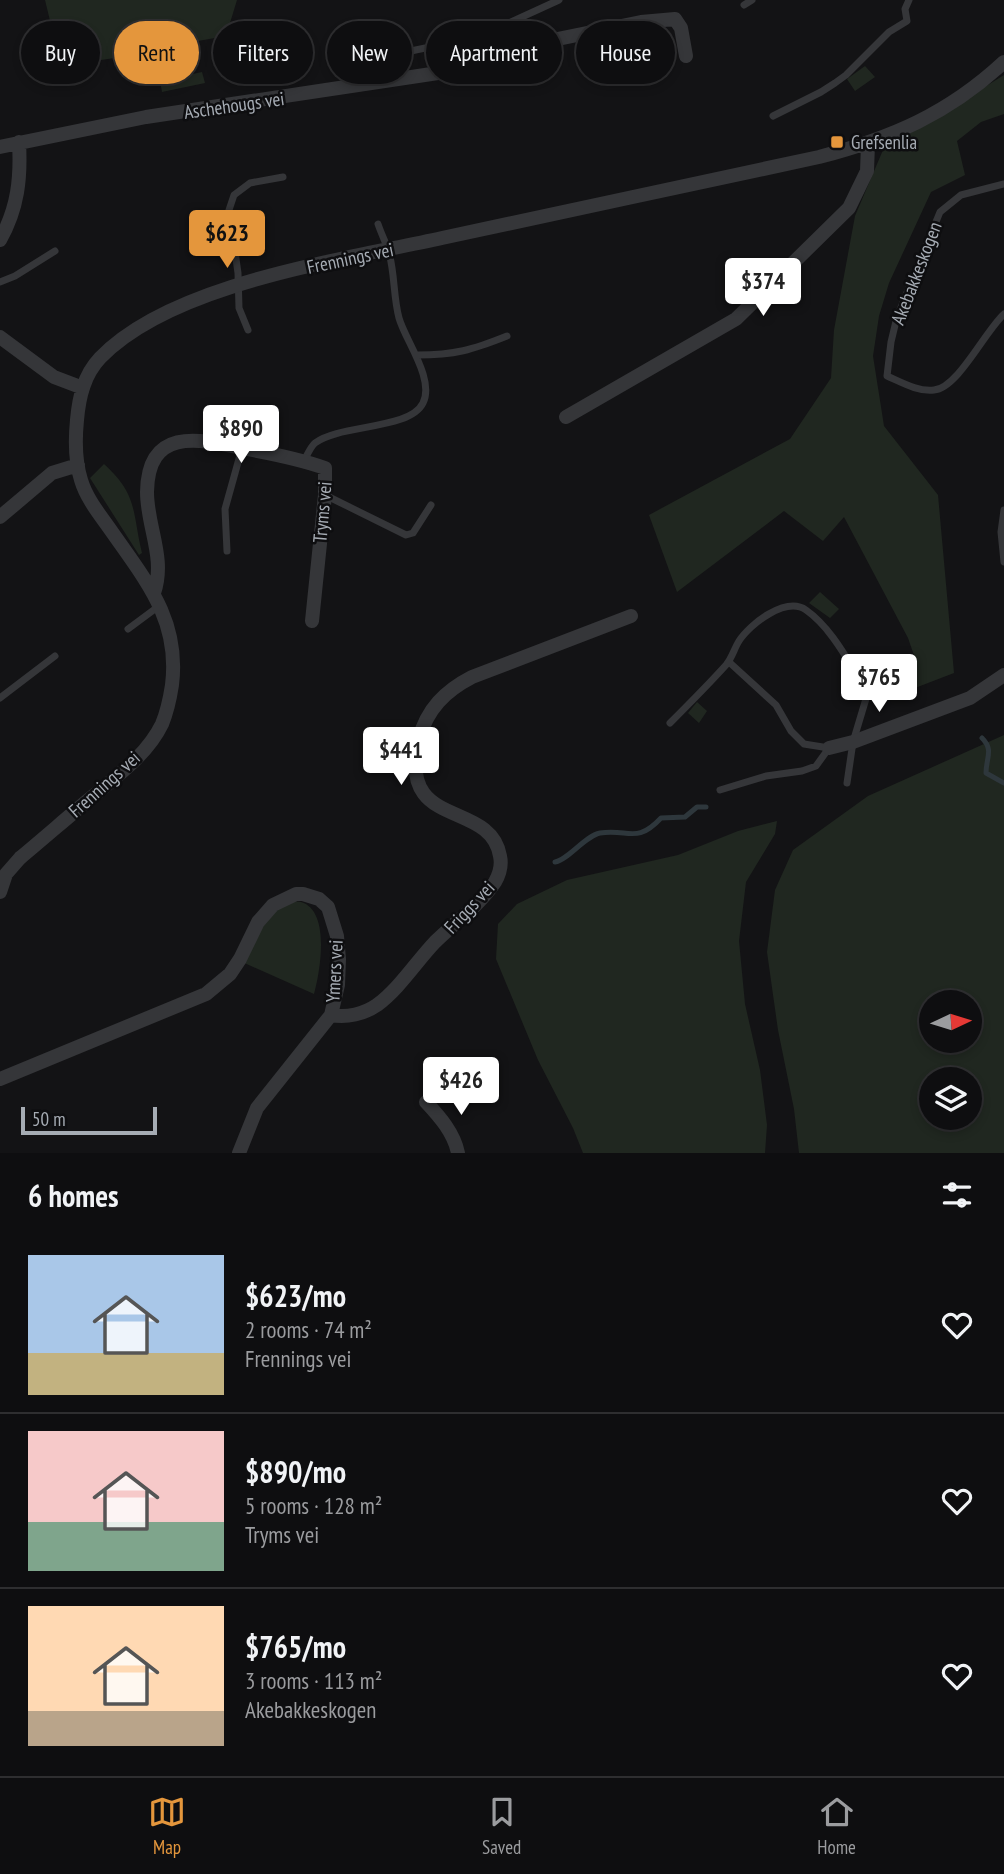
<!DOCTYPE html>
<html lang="en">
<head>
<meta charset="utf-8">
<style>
  :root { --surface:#0e0e10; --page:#1c1c1e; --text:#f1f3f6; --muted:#9b9c9f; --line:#2e2e30; --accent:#e4963c }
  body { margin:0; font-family:"PT Sans Narrow",sans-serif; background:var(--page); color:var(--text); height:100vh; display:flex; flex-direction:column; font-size:26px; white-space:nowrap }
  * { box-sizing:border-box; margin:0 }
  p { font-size:23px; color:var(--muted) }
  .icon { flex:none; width:38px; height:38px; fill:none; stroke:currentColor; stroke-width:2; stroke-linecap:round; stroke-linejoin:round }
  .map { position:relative; height:1153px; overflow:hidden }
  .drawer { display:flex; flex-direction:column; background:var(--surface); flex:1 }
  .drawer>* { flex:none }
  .top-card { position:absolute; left:21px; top:21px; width:962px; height:63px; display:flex; gap:14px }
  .needle { width:46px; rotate:86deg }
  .buttons { position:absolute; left:919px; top:990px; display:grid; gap:14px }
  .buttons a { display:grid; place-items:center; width:63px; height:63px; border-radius:50%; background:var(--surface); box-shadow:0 4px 10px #0003,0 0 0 2px var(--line); font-size:35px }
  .scale { position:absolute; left:21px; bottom:18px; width:136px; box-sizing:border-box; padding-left:7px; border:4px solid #a6acb4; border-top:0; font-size:19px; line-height:24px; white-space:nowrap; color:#a6acb4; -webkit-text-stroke:5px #0e0e10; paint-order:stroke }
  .price { position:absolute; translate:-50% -60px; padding:0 16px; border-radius:7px; background:#fff; color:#222; font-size:23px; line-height:46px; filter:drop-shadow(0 2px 4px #0008) }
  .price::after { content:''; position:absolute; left:50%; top:42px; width:21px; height:16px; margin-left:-10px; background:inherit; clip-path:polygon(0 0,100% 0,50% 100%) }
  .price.on { background:var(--accent); color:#111 }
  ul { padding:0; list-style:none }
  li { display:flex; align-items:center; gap:21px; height:175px; padding:0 28px }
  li+li { border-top:2px solid var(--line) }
  li span { display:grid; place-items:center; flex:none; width:196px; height:140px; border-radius:0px; color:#555 }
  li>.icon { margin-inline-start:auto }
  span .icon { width:84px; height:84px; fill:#fffc; stroke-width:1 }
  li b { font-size:30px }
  h2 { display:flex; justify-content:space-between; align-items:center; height:84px; padding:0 28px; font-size:30px }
  .chip { padding:0 24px; border-radius:32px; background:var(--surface); box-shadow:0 4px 10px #0003,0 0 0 2px var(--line); font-size:24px; line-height:63px }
  .chip.on { background:var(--accent); color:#111 }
  .tab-bar { display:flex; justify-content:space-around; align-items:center; height:98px; border-top:2px solid var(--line); background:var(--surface); font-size:19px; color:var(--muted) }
  .tab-bar a { display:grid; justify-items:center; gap:4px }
  .tab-bar .on { color:var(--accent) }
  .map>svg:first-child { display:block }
</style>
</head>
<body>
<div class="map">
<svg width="1004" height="1153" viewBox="0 0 1004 1153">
  <rect width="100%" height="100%" fill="#131315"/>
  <path fill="#202720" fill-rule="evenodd" d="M 45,0 L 237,0 L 226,36 L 170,46 L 168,50 L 61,66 Z
    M 865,66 L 875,77 L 855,91 L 847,79 Z
    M 202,72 L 205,83 L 162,92 L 160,81 Z
    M 1004,75 L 1004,114 L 981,122 L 957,141 L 965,175 L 931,192 L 889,283 L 879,316 L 873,356 L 884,426 L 938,495 L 954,673 L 915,688 L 917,664 L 908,638 L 844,517 L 823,541 L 784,511 L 677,592 L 649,515 L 790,439 L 831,378 L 834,330 L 855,216 L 883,150 Z
    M 104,464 C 138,495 132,511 142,553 L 139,555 L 90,478 Z
    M 820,592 L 839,609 L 830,618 L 809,603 Z
    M 697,702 L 707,711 L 699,723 L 688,713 Z
    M 1004,735 L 1004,1153 L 799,1153 L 794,1109 L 778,1030 L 767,952 L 775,890 L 793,850 L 868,796 ZM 931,1003 L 970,1003 L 970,1041 L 931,1041 ZM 931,1080 L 970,1080 L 970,1118 L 931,1118 Z
    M 777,821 L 775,834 L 746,882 L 739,941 L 745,1004 L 760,1070 L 767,1125 L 765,1153 L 583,1153 L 573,1128 L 538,1060 L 496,959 L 498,924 L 517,904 L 567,880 L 678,855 L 738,831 Z
    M 284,901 C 289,901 296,901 301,902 C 331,911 320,972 314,994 L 240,961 L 253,929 Z"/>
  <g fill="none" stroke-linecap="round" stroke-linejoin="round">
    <path stroke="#2e373c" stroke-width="5" d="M 982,738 C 994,750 986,758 986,773 L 1004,783
      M 555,862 C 568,860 585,836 600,833 C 628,828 636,845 661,818 L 685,817 L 697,807 L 706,807"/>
    <path stroke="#353639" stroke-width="7" d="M 744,5 L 752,0
      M 339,66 L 478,37 L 559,0
      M 773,116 L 821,92 L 835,83 L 846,75 L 889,32 L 907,21 L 905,9 L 909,0
      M 1004,184 L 961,195 L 940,212 L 897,317 L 891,342 L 887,376 C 901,382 918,392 934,390 C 958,388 985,331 1004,314
      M 0,282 L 15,276 L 55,251
      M 248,330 L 239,308 L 238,273 L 229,210 L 234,195 L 250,183 L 283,177
      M 417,355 C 455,355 472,350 507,336
      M 304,461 C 307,455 311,446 315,443 C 340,424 410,430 423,403 C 435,379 405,340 399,318 C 393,296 395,271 388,249 C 385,241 381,233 378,224
      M 325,495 L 406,535 L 413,533 L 431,505
      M 1004,510 L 1001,532 L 1004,562
      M 227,551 L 225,509 L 242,448
      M 128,629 L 159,606
      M 0,698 L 55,656
      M 670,723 C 689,704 708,685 726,665 C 732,658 734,649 739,641 C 750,624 786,596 806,610 C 833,629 850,665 868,692 L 853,742 L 847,783
      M 720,790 L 766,776 L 802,771 L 816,766 L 829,748 L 804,744 L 791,731 L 776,705 L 729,662"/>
    <path stroke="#353639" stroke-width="14" d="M 0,147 L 146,117 L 438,73 L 461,66 L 499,51 L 641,22 L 675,19 L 681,28 L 686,56
      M 0,240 C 18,208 21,178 19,142
      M 0,337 L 54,377 L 83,388
      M 566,417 L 736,319 L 849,208 L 867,171 L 868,144
      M 0,517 L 52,473 L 78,465
      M 154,593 C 166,558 147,527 147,492 C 148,424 203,440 247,449 C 274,454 300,459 325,468 L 325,495 L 312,621
      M 829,748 L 853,742 L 970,698 L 1004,675
      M 0,892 L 6,874 L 20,858 C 44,838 68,817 92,797 C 117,776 147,755 162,724 C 167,712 170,698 172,685 C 180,621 147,582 112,532 C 101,516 87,500 81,480 C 75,461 75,440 77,420 C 79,397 84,375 100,358 C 172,283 343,260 442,238 C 567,210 694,185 819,157 C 892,138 948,114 1004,62
      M 331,1015 C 347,1018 364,1014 377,1005 C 399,989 416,962 435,942 C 454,923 480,905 495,882 C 499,875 502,865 500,856 C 490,798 396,832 419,739 C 427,709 445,691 472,677 L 631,616
      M 0,1079 L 206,994 L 230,974 L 240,959 L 258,922 L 273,905 L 296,894 L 303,894 L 319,899 L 328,907 L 337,936 L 339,959 L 338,985 L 331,1015 L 257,1108 L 239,1153
      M 426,1102 C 440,1117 454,1133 458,1153"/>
  </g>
  <rect fill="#e4963c" stroke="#0e0e10" stroke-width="2.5" x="830" y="135" width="14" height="14" rx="3.5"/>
  <g text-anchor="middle" stroke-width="5" stroke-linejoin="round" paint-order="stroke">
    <g font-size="19" fill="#a6acb4" stroke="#0e0e10">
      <text transform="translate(234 105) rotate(-8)" y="7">Aschehougs vei</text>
      <text transform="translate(350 258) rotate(-12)" y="7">Frennings vei</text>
      <text transform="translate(916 273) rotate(-69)" y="7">Akebakkeskogen</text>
      <text transform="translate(322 512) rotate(-85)" y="7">Tryms vei</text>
      <text transform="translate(104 784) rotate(-42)" y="7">Frennings vei</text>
      <text transform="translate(469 907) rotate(-47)" y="7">Friggs vei</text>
      <text transform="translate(334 971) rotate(-87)" y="7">Ymers vei</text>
    </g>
    <g font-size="19" fill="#a6acb4" stroke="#0e0e10" text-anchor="start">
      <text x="851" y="149">Grefsenlia</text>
    </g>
  </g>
</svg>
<div class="buttons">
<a><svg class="needle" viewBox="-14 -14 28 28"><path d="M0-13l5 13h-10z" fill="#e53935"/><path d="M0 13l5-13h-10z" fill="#9b9c9f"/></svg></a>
<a><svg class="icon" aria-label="layers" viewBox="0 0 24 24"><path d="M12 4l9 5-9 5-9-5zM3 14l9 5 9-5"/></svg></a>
</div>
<div class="scale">50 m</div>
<b class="price on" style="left:227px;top:270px">$623</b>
<b class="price" style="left:763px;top:318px">$374</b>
<b class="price" style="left:241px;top:465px">$890</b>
<b class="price" style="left:879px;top:714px">$765</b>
<b class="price" style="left:401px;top:787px">$441</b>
<b class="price" style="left:461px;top:1117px">$426</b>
<div class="top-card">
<a class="chip">Buy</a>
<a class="chip on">Rent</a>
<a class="chip">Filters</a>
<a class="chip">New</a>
<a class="chip">Apartment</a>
<a class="chip">House</a>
</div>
</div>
<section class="drawer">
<h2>6 homes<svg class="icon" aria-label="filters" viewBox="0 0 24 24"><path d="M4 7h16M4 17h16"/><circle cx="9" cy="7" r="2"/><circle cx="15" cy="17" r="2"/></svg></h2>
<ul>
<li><span style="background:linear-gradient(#a9c7e8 70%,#c2b280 0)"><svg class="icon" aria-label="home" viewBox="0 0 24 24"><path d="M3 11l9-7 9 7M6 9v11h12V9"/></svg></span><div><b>$623/mo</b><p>2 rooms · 74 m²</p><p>Frennings vei</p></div><svg class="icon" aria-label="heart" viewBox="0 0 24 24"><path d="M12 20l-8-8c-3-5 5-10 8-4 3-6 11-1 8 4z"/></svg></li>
<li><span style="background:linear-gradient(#f6c9c9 65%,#7fa58c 0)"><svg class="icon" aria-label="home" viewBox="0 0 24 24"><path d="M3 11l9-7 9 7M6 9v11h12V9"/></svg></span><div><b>$890/mo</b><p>5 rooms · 128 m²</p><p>Tryms vei</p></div><svg class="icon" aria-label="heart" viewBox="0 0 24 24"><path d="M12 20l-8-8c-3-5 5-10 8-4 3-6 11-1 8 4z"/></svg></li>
<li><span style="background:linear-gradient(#ffd9b3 75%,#b9a48a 0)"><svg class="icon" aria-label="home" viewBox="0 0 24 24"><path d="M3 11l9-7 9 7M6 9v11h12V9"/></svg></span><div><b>$765/mo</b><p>3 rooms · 113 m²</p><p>Akebakkeskogen</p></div><svg class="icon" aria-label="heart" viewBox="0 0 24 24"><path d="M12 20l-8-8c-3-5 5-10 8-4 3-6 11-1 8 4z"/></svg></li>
</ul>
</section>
<nav class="tab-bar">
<a class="on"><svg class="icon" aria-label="map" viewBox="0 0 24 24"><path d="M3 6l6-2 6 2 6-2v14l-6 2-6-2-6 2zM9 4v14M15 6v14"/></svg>Map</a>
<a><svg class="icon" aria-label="saved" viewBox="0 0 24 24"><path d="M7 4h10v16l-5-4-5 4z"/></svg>Saved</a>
<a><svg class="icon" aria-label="home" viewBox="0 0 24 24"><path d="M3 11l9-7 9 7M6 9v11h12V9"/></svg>Home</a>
</nav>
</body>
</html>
